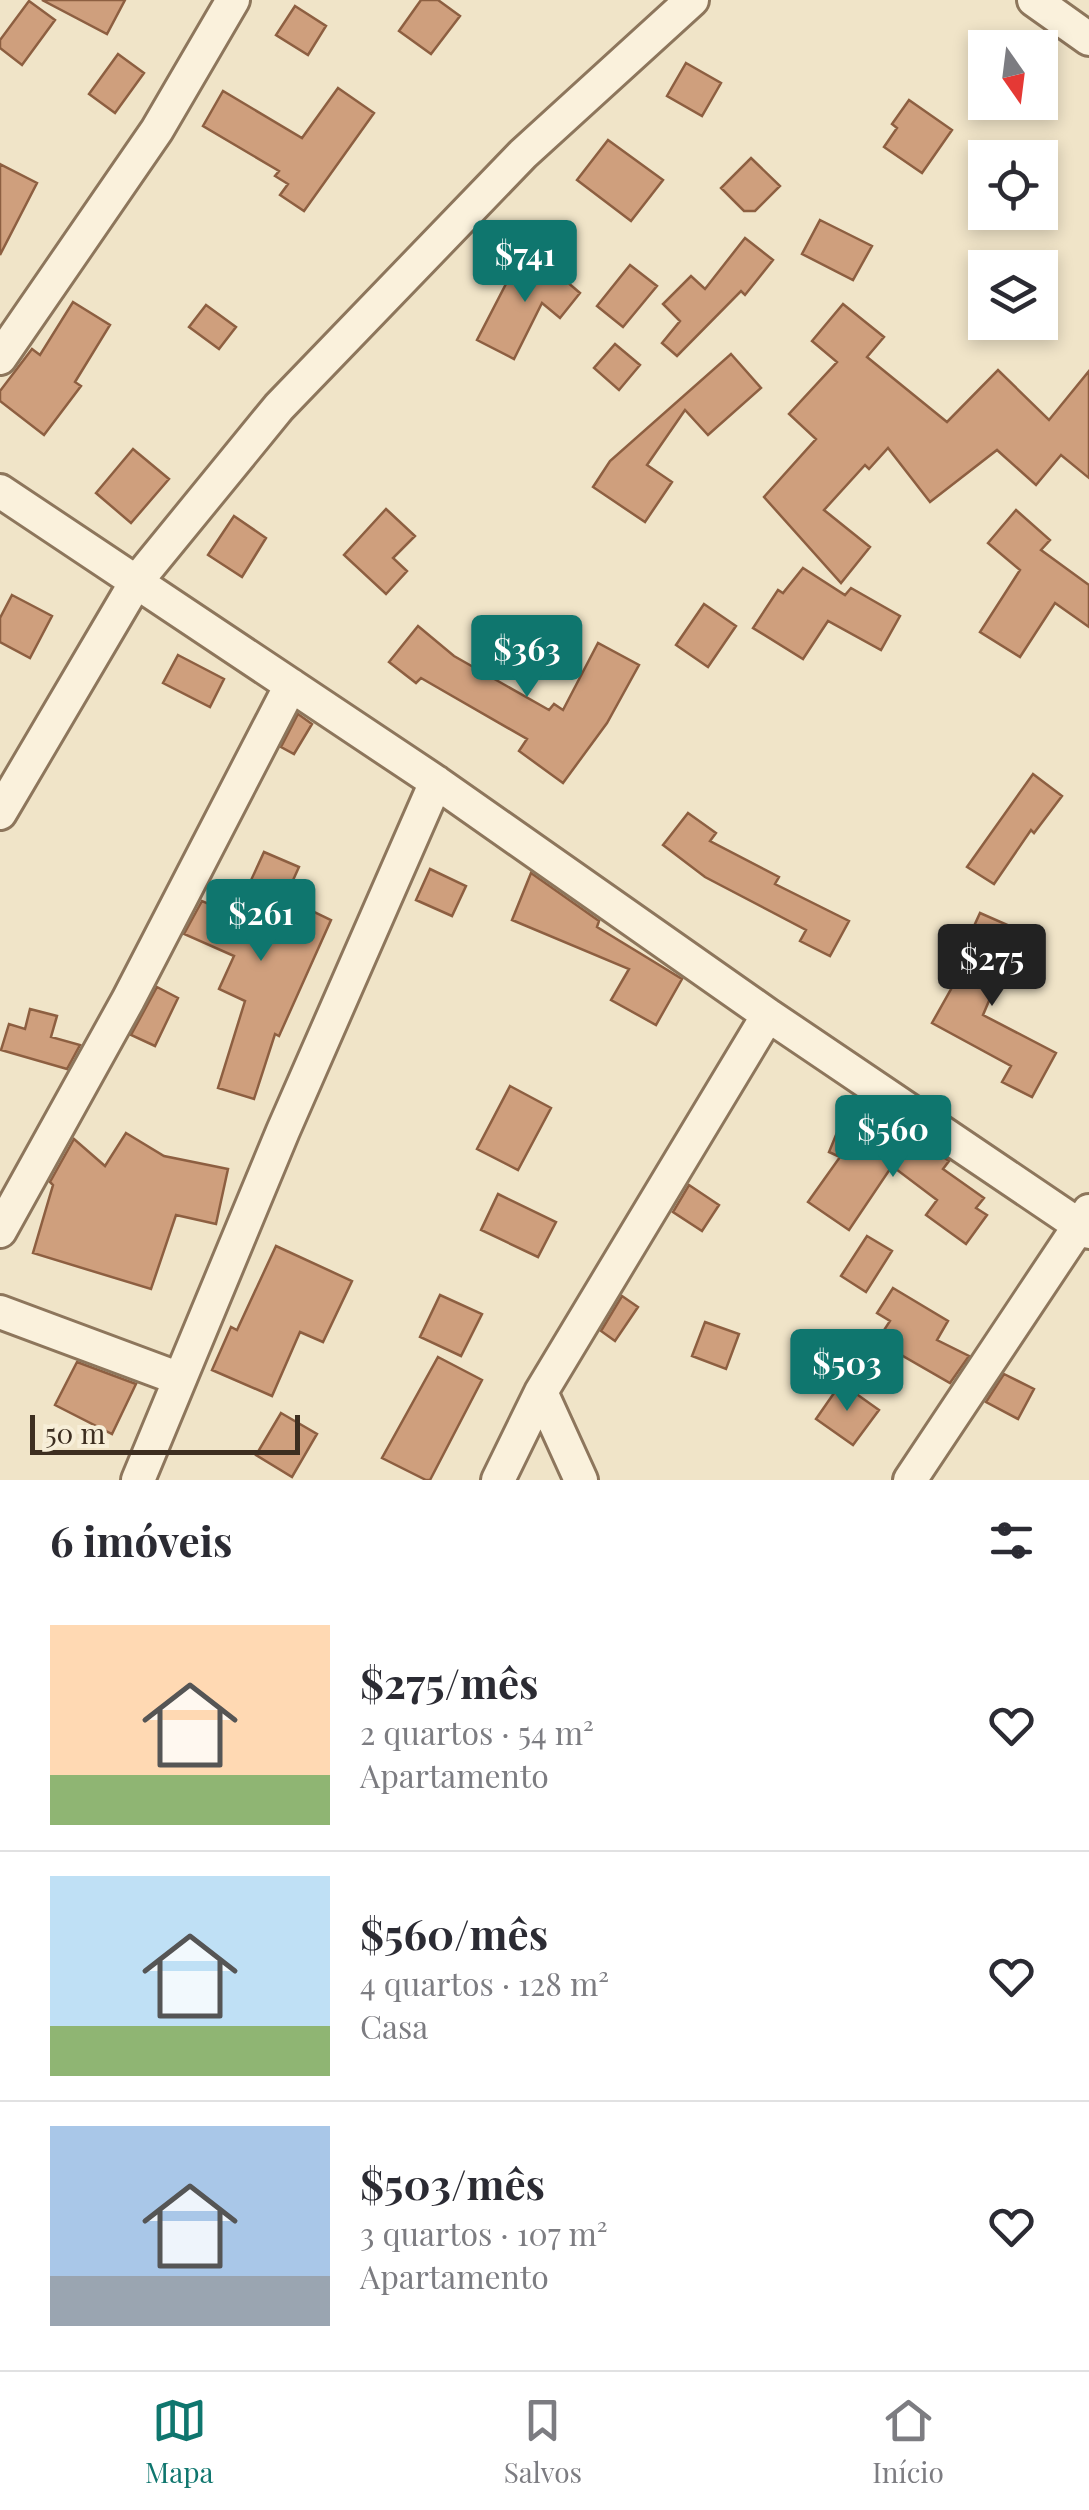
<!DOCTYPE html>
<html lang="pt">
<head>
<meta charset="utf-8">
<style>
  :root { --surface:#fff; --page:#f2f2f3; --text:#2b2b33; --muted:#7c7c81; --line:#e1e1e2; --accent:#0f766e }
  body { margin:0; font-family:"Playfair Display",serif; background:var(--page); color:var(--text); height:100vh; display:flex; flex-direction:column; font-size:38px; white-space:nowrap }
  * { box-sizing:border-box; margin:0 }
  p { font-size:32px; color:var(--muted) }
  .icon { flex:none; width:55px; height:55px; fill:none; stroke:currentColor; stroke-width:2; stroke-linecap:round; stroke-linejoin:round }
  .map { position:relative; height:1480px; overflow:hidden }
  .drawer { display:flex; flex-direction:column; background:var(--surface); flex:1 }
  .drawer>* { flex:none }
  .needle { width:65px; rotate:166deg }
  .controls { position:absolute; left:968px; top:30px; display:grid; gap:20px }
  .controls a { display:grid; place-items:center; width:90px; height:90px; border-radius:0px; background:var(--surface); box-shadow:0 5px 15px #0003; font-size:50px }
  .scale { position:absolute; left:30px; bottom:25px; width:270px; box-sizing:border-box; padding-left:10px; border:5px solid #3d2e20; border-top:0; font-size:28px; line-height:35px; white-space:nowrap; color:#3d2e20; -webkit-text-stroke:8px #f7eed8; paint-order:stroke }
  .price { position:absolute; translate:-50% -85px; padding:0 22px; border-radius:10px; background:var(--accent); color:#fff; font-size:32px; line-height:65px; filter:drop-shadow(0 2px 5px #0008) }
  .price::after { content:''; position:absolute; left:50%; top:60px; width:30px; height:22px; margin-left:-15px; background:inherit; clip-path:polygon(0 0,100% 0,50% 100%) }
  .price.selected { background:#222; color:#fff }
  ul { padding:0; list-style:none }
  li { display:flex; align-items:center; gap:30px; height:250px; padding:0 50px }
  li+li { border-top:2px solid var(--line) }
  li span { display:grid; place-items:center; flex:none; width:280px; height:200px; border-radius:0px; color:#555 }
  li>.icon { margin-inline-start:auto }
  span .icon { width:120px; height:120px; fill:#fffc; stroke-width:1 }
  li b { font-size:42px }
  h2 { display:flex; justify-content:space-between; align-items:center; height:120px; padding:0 50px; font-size:42px }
  .menu { display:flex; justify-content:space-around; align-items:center; height:140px; border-top:2px solid var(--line); background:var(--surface); font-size:28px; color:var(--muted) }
  .menu a { display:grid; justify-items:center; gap:5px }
  .menu .selected { color:var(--accent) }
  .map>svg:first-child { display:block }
</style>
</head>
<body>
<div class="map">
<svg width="1089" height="1480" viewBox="0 0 1089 1480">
  <rect width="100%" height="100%" fill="#f0e4c8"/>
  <path fill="#cf9f7d" stroke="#8d5f41" stroke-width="2.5" d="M 42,0 L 125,0 L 107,34 Z
    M 421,0 L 438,0 L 460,16 L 431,54 L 399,31 Z
    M 29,1 L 55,20 L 22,65 L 0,48 L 0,40 Z
    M 295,6 L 326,26 L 308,55 L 276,35 Z
    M 118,54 L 144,73 L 115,113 L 89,94 Z
    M 686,63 L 721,83 L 702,116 L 667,96 Z
    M 338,88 L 374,113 L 304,211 L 280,195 L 288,184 L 275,176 L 279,171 L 203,126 L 223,91 L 302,138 Z
    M 909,100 L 952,130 L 922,173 L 884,147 L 897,128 L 892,124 Z
    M 608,140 L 663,180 L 631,221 L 577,180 Z
    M 751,158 L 780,186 L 755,211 L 744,211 L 721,188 Z
    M 0,164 L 37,183 L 0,255 Z
    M 820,220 L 872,246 L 853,280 L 802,254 Z
    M 745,238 L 773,260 L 745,295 L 741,291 L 677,356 L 662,343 L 680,321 L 663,304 L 691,276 L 705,289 Z
    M 532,252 L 580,293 L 560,318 L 542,303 L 514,359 L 477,340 L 507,282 Z
    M 630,265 L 657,286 L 623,327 L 597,306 Z
    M 73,302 L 110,325 L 75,382 L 81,386 L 44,435 L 0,401 L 0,391 L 32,349 L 40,355 Z
    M 843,304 L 884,337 L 867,357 L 947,422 L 998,370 L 1049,420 L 1089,371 L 1089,478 L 1061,455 L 1036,485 L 997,450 L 930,502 L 888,448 L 869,469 L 865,465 L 824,510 L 870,547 L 841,583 L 764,497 L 816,439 L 789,414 L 837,362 L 812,341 Z
    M 206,305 L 236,327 L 219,349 L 189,327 Z
    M 615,344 L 640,365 L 619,390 L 594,368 Z
    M 731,354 L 761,388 L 708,435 L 685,410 L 647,465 L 672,482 L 645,522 L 593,487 L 610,461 Z
    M 133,449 L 169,479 L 131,523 L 96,493 Z
    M 386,509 L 415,536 L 393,558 L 407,571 L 386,594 L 344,555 Z
    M 1016,510 L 1050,540 L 1041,550 L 1089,585 L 1089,627 L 1055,603 L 1020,657 L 980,632 L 1020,570 L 988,543 Z
    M 234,516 L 266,538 L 242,577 L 208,555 Z
    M 803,568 L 845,595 L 851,588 L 900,616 L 881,650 L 828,621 L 803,659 L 753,628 L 778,590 L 783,593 Z
    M 12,595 L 52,616 L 30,658 L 0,642 L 0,618 Z
    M 704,604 L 736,626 L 708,667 L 676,645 Z
    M 418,626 L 454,656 L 549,710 L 554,704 L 563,710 L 598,643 L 639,665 L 607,723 L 563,783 L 519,751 L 527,739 L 421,678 L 416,683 L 389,662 Z
    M 178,655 L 224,679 L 210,707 L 163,683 Z
    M 298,714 L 312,724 L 294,754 L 281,747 Z
    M 1033,774 L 1062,796 L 1034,833 L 1031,830 L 994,884 L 967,867 Z
    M 688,813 L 716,833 L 710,841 L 779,877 L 775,884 L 849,921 L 830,956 L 800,941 L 806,930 L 705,877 L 663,845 Z
    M 264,852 L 299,867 L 285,898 L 331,920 L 279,1036 L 275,1034 L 254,1099 L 218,1088 L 245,1001 L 219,989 L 234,956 L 184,934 L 202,901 L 235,915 Z
    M 430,869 L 466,886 L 452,916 L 416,900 Z
    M 531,873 L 599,921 L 597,927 L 682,979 L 656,1025 L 611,1000 L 629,969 L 512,920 Z
    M 980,913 L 1019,930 L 983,1015 L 1056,1053 L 1032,1097 L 1002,1082 L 1011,1066 L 932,1023 L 978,941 L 969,937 Z
    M 157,987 L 178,998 L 155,1046 L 131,1035 Z
    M 30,1009 L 57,1016 L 51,1037 L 80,1045 L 67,1069 L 1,1050 L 9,1024 L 25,1029 Z
    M 510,1086 L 551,1108 L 518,1170 L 477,1149 Z
    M 843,1118 L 920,1150 L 924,1144 L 949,1161 L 943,1169 L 984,1198 L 976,1208 L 987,1215 L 966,1244 L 926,1215 L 937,1200 L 892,1166 L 849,1230 L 808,1202 L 840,1157 L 829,1152 Z
    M 126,1133 L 164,1156 L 228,1169 L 216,1224 L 176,1215 L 151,1289 L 33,1253 L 53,1185 L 50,1182 L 74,1139 L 105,1166 Z
    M 689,1185 L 719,1205 L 702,1231 L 673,1212 Z
    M 498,1194 L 556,1222 L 538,1257 L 481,1230 Z
    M 867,1236 L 892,1251 L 866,1292 L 841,1276 Z
    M 276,1246 L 352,1281 L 323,1342 L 300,1332 L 272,1396 L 212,1370 L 231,1327 L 237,1330 Z
    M 893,1288 L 948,1321 L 937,1340 L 969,1356 L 950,1383 L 877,1341 L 890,1321 L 877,1313 Z
    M 440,1295 L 482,1314 L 461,1356 L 420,1337 Z
    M 622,1296 L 638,1307 L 615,1341 L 601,1331 Z
    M 705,1322 L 739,1334 L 726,1369 L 692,1356 Z
    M 438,1357 L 482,1380 L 430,1480 L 426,1480 L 382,1458 Z
    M 77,1362 L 136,1384 L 112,1434 L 55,1405 Z
    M 1004,1374 L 1034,1389 L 1018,1419 L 986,1402 Z
    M 841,1383 L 879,1410 L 853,1445 L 816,1419 Z
    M 281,1413 L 317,1434 L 292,1477 L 256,1455 Z"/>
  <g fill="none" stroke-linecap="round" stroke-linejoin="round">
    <g stroke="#8d765c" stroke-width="38">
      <path id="street" d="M 1034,0 L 1089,39
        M 0,358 L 157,130 L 233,0
        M 0,491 L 436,782 L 768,1015 L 1089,1232
        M 0,813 L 136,582 L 279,407 L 523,154 L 692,0
        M 0,1231 L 128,1000 L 291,685
        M 0,1312 L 180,1379
        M 541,1392 L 581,1480
        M 138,1480 L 283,1131 L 436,782
        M 498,1480 L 541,1392 L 768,1015
        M 910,1480 L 1089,1211"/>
    </g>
    <use href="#street" stroke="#faf1dc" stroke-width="32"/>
  </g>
</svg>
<div class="controls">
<a><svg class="needle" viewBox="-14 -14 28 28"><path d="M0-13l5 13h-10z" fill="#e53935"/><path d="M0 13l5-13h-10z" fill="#7c7c81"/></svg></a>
<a><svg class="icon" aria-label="locate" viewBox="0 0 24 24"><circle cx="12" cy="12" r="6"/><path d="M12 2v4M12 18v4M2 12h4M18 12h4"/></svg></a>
<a><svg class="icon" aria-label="layers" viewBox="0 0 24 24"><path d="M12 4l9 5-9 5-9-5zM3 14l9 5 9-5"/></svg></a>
</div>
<div class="scale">50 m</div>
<b class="price" style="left:525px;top:305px">$741</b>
<b class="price" style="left:527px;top:700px">$363</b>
<b class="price" style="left:261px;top:964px">$261</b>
<b class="price selected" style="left:992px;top:1009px">$275</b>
<b class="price" style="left:893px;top:1180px">$560</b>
<b class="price" style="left:847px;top:1414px">$503</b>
</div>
<section class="drawer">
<h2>6 imóveis<svg class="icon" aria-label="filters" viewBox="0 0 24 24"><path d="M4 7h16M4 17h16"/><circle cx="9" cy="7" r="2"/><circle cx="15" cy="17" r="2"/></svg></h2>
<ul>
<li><span style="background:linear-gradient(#ffd9b3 75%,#8fb573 0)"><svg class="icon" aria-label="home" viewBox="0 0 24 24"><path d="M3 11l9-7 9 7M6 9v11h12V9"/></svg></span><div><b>$275/mês</b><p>2 quartos · 54 m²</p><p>Apartamento</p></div><svg class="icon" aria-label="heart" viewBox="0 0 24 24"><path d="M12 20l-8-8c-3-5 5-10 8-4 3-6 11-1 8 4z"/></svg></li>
<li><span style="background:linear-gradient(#bfe0f5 75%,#8fb573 0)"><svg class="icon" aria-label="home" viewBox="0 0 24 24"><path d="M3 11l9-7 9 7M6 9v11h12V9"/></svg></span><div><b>$560/mês</b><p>4 quartos · 128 m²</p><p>Casa</p></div><svg class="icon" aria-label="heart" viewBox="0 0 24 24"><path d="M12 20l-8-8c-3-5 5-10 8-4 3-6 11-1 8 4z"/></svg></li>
<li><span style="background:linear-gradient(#a9c7e8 75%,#9aa5b1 0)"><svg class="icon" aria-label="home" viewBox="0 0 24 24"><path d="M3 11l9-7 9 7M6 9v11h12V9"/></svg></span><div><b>$503/mês</b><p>3 quartos · 107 m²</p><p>Apartamento</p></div><svg class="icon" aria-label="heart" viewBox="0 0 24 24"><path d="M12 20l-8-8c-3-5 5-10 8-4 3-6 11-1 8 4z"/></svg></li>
</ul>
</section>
<nav class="menu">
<a class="selected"><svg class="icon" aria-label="map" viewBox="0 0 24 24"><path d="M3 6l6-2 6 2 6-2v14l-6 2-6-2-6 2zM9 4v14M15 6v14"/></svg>Mapa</a>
<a><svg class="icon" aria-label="saved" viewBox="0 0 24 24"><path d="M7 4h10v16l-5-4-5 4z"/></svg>Salvos</a>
<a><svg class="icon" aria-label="home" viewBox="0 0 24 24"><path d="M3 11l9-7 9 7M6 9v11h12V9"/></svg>Início</a>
</nav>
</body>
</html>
